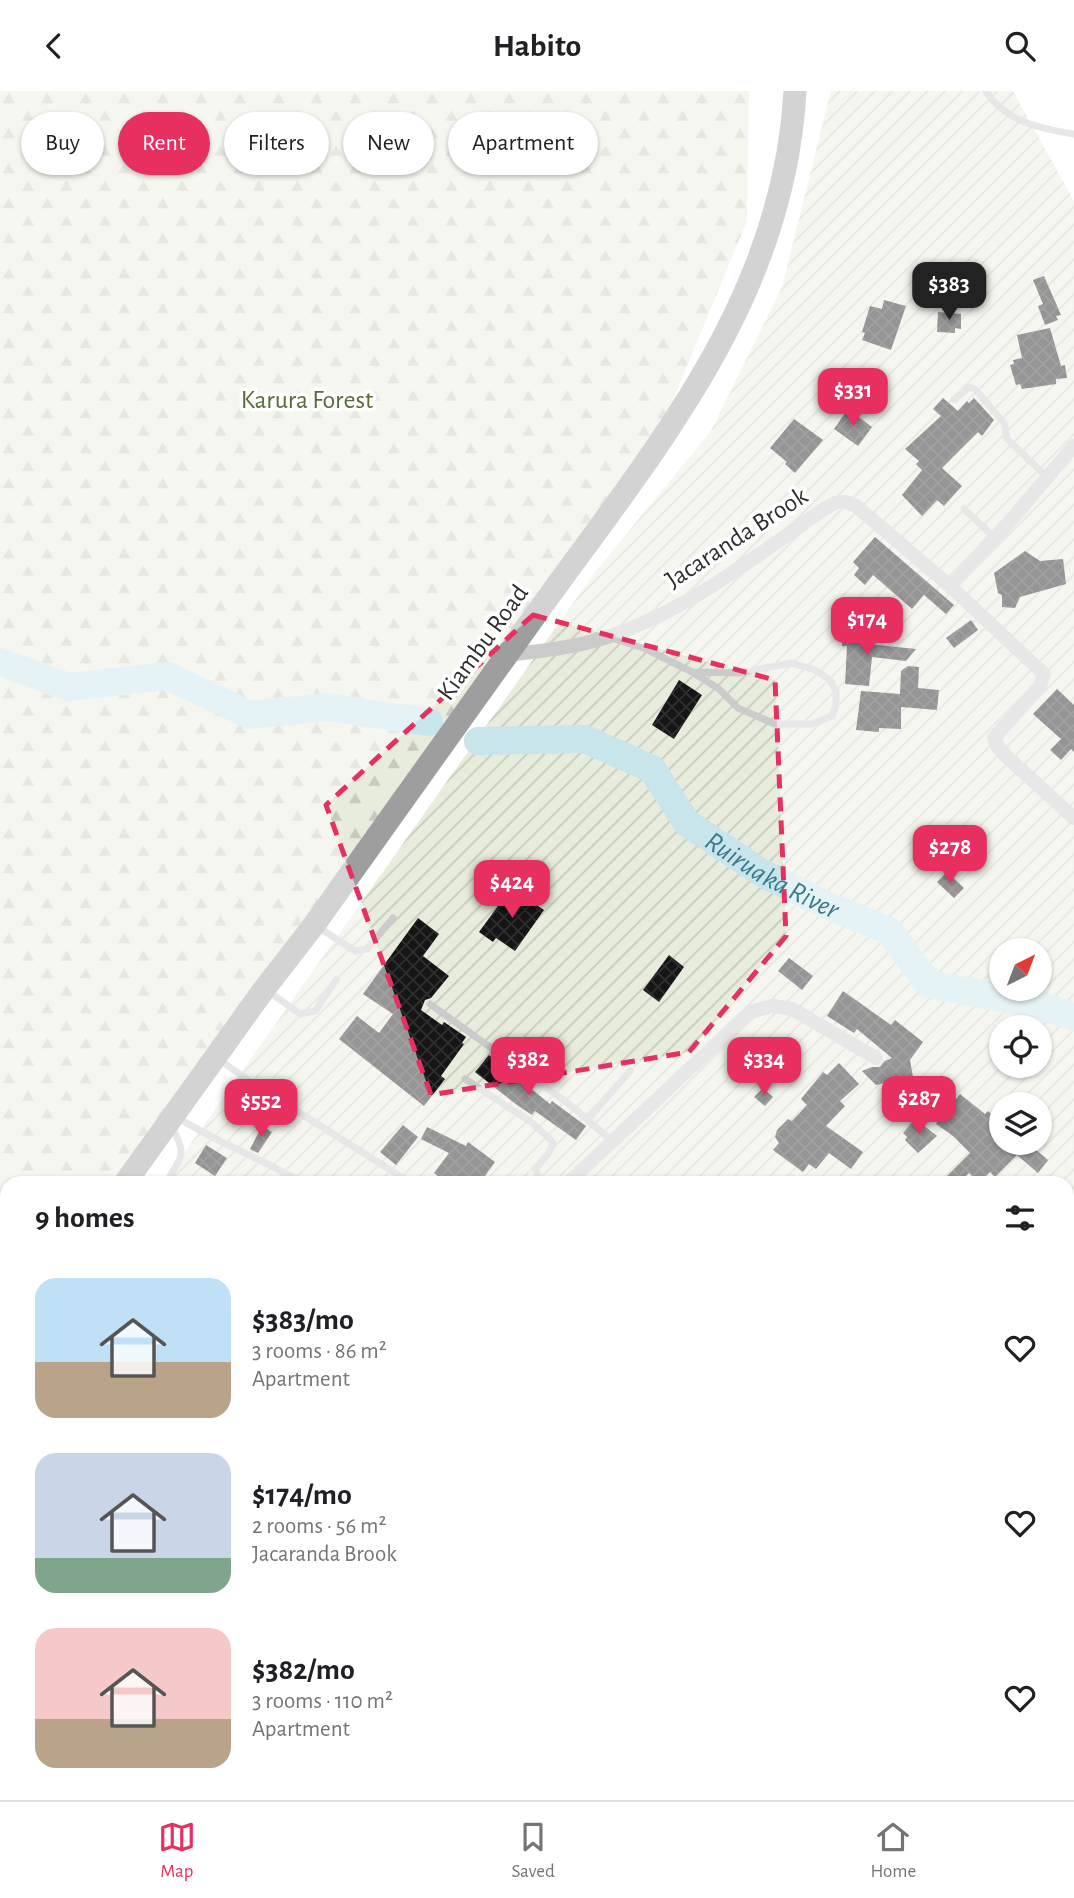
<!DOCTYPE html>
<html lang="en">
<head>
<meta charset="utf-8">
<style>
  :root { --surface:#fff; --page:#f2f2f2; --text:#202124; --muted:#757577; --line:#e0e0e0; --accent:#e72f60 }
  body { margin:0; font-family:"Alegreya Sans",sans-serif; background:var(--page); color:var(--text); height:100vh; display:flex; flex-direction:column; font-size:26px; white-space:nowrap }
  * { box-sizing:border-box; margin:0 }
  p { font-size:23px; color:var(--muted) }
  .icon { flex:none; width:38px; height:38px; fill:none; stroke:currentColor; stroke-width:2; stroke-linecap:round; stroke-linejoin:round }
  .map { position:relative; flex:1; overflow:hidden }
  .panel { position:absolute; left:0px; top:1085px; width:1074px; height:625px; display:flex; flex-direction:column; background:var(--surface); border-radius:21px 21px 0 0; box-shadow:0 2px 5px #0004 }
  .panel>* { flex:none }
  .guide { position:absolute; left:21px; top:21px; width:700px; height:63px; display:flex; gap:14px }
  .needle { width:46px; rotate:42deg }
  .buttons { position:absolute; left:989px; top:847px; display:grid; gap:14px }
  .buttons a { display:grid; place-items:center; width:63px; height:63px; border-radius:50%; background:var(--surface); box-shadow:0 2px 5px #0004; font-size:35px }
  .price { position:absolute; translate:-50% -60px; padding:0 16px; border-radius:14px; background:var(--accent); color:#fff; font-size:23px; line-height:46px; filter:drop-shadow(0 2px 4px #0008) }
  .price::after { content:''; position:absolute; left:50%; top:42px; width:21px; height:16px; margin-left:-10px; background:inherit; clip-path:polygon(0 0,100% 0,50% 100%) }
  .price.selected { background:#222; color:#fff }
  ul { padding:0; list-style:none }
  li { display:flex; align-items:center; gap:21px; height:175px; padding:0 35px }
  li span { display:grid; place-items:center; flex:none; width:196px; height:140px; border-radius:21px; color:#555 }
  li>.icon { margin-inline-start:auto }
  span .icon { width:84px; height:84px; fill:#fffc; stroke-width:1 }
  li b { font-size:30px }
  h2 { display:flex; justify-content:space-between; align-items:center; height:84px; padding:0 35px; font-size:30px }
  .tag { padding:0 24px; border-radius:32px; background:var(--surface); box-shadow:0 2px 5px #0004; font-size:24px; line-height:63px }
  .tag.selected { background:var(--accent); color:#fff }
  header { display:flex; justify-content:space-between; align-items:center; height:91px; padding:0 35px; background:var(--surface); font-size:32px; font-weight:700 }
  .tab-bar { display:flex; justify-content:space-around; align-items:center; height:98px; border-top:2px solid var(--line); background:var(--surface); font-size:19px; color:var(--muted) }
  .tab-bar a { display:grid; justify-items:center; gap:4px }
  .tab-bar .selected { color:var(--accent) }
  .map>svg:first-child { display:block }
</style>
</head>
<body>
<header><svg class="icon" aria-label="back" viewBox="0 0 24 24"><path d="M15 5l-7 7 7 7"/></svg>Habito<svg class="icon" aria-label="search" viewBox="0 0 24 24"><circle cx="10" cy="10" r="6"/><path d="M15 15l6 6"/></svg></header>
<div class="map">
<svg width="1074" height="1709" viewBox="0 0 1074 1709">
  <defs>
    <pattern id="forest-firs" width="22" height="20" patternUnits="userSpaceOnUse" patternTransform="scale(1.75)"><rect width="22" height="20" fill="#e8ecdc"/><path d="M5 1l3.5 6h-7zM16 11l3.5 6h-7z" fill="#c7cbbd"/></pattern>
    <pattern id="garden-furrows" width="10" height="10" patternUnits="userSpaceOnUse" patternTransform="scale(1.75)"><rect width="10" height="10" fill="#e8ecdc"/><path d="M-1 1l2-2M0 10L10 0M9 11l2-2" fill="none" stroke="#c7cbbd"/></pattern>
    <pattern id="building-cross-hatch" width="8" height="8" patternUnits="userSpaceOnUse" patternTransform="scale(1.75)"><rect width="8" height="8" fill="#151515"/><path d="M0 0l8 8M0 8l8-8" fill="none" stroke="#2f2f2f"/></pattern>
  </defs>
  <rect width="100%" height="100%" fill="#fff"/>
  <path fill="url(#forest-firs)" d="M 0,0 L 749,0 L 747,130 L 654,355 L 120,1092 L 7,1092 L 7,1248 L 0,1258 Z"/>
  <path fill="url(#garden-furrows)" fill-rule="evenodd" d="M 831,0 L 1013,0 L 1074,110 L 1074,1709 L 280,1709 L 273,1703 L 1068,1703 L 1068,1092 L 163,1092 L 595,481 L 711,340 L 782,196 ZM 1001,859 L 1040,859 L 1040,898 L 1001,898 ZM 1001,936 L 1040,936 L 1040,975 L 1001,975 ZM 1001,1013 L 1040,1013 L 1040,1052 L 1001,1052 Z
    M 7,1312 L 7,1426 L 0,1419 L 0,1322 Z"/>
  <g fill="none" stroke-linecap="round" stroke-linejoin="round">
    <g stroke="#c8e5ec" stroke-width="28">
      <path d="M 0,571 L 68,596 L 168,585 L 250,624 L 326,616 L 429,631"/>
      <path id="s1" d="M 478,650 L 585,648 L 652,678 L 687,732 L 762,782 L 824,813 L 889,840 L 929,893 L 1043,915 L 1074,926"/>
    </g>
  </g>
  <path fill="url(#building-cross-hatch)" d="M 1044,185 L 1061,224 L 1056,225 L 1058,229 L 1045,234 L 1038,215 L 1043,213 L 1033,189 Z
    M 884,209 L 906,215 L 891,259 L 862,249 L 865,242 L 862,241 L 870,215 L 882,218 Z
    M 938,221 L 961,223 L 961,238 L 955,237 L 955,242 L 937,241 Z
    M 1050,237 L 1061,275 L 1065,274 L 1067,287 L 1056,288 L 1056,293 L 1022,298 L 1020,293 L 1016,294 L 1010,274 L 1014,273 L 1013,269 L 1022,267 L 1017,244 Z
    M 943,307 L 958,320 L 967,310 L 969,312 L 974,307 L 994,329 L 982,345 L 978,341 L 942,377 L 962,395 L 944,415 L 937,409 L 922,425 L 902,404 L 922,379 L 916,373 L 919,370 L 905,358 L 941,325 L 933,318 Z
    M 848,318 L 872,336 L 858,355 L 834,338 Z
    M 794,328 L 823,349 L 795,382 L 785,373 L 787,371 L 770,357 Z
    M 875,446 L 954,514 L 946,523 L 924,504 L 912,518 L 873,484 L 865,494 L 854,484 L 859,477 L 853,471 Z
    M 1025,460 L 1040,470 L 1063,468 L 1066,493 L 1020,506 L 1015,517 L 1002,516 L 1002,504 L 998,502 L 994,482 Z
    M 971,529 L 978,539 L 954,557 L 946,547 Z
    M 843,537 L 859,537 L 858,552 L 916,558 L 906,570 L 872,566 L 869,595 L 845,593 L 847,555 L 842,555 Z
    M 908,575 L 919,576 L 918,597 L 939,599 L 937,619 L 901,616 L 901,638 L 879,637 L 879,641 L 856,639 L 861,600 L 900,603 L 901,580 Z
    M 679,589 L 702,604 L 674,648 L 652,634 Z
    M 1057,598 L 1074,614 L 1074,661 L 1071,658 L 1061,669 L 1050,659 L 1061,648 L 1033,623 Z
    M 947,781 L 964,797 L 954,807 L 937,791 Z
    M 511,797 L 544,819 L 515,860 L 496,847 L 493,851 L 479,841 Z
    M 418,827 L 439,843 L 423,865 L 449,885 L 431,907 L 425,909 L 421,919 L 442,934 L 444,931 L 466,946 L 462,952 L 464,953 L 441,985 L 445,988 L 424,1015 L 339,948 L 357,925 L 379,942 L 393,923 L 363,903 Z
    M 669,864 L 684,876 L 659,911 L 643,899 Z
    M 789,867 L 813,885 L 802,899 L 778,880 Z
    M 843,900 L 891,934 L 895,929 L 923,951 L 910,969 L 913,986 L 876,994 L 862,980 L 872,976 L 880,976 L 885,970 L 892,967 L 857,938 L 854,942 L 827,925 Z
    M 489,964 L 550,1013 L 552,1010 L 586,1035 L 576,1049 L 535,1020 L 532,1024 L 517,1014 L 475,981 Z
    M 839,972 L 859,993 L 840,1010 L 845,1015 L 826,1035 L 863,1061 L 851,1078 L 829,1062 L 816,1078 L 809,1073 L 803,1081 L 773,1059 L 779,1052 L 775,1046 L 777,1039 L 788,1028 L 792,1030 L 807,1014 L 801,1008 L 823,981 L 827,984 Z
    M 763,997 L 773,1006 L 765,1015 L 754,1006 Z
    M 960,1003 L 985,1023 L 988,1020 L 992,1024 L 994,1021 L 1001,1027 L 1001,1052 L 1028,1052 L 1048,1069 L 1038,1082 L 1017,1064 L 995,1086 L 990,1081 L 979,1092 L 969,1082 L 959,1092 L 940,1092 L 970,1062 L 953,1045 L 936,1033 Z
    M 915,1028 L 937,1045 L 918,1062 L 905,1049 L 907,1046 L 903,1042 Z
    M 403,1034 L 418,1046 L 396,1074 L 380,1061 Z
    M 262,1035 L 272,1041 L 258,1062 L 250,1058 Z
    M 427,1036 L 466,1055 L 468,1051 L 495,1071 L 480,1092 L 447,1092 L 434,1082 L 449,1062 L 421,1048 Z
    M 206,1054 L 227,1067 L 215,1085 L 195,1072 Z"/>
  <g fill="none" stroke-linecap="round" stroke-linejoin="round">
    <path stroke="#cbcbcb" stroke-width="7" d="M 986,0 C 1004,30 1041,38 1074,43
      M 954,309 L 969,296 L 975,298 L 1004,332 L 1007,348 L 1047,386
      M 964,418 L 994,446
      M 611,547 L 644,557 L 692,581 L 739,582 L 792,572 L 815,579 L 830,589 L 836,600 L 836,615 L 832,625 L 812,633 L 775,633 L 738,617 L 719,598 L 692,581
      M 318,836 L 355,860 L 367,858 L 393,827
      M 268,900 L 300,923 L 315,920 L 336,889
      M 430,913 L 569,1013 L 612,1050
      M 218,968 L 254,993 L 411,1092
      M 465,988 L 531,1031 L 551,1049 L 553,1053 L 548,1063 L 536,1077 L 539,1092
      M 541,993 L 561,970
      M 177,1026 C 217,1052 262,1068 303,1092
      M 588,1028 L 630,980
      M 166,1092 C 182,1064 188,1064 171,1035
      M 0,1427 L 7,1407
      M 0,1571 L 7,1577
      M 0,1666 L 7,1657
      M 19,1709 L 25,1703"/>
    <path stroke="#cbcbcb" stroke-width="14" d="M 950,495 L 1044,583 L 1040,595 L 994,647 L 997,655 L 1006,665 L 1074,727
      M 506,564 C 540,560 574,557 607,546 C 688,519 755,466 824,418 C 837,410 842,408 856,415 L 950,495 L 1011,429 L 1074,355
      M 568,1092 L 750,921 L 772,915 L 792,918 L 876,967
      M 1068,1223 L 1074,1230
      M 0,1446 L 7,1453
      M 1068,1466 L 1074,1460
      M 252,1703 L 259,1709
      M 477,1703 L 483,1709
      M 842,1703 L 848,1709
      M 41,1709 L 46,1703
      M 417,1709 L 424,1703"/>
    <path stroke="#9e9e9e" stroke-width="23" d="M 125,1092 L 265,897 L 314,834 C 389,729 464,623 539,519 C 655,358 784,208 795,0
      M 0,1265 L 7,1255"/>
  </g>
  <path d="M0 0H1074V1709H0ZM 533,524 L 775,589 L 786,845 L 689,961 L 431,1004 L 326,714 Z" fill="#fff" fill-opacity=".55" fill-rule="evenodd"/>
  <path fill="none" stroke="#e72f60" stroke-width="5" stroke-dasharray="14 9" stroke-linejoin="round" d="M 533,524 L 775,589 L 786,845 L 689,961 L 431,1004 L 326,714 Z"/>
  <g text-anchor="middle" stroke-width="7" stroke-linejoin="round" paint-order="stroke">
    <g font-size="26" fill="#5a6b3b" stroke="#fff">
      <text x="307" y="317">Karura Forest</text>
    </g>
    <g font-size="26" fill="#2e2e2e" stroke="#fff">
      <text transform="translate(736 446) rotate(-33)" y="9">Jacaranda Brook</text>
      <text transform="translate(482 551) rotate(-54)" y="9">Kiambu Road</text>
    </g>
    <g font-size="28" font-style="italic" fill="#397a8b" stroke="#fff">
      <text dy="10" stroke="none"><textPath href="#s1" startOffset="345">Ruiruaka River</textPath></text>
    </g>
  </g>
</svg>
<div class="buttons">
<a><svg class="needle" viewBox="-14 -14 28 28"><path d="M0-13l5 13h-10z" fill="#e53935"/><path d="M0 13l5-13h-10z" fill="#757577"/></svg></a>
<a><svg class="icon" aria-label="locate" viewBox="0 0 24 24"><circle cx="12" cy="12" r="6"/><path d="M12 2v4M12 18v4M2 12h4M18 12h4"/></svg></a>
<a><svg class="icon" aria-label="layers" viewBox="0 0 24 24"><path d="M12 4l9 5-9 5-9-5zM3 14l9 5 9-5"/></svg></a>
</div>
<b class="price selected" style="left:949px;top:231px">$383</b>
<b class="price" style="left:853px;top:337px">$331</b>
<b class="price" style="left:867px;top:566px">$174</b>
<b class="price" style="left:950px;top:794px">$278</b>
<b class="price" style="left:512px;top:829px">$424</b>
<b class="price" style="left:528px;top:1006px">$382</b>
<b class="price" style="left:764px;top:1006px">$334</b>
<b class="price" style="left:919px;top:1045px">$287</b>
<b class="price" style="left:261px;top:1048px">$552</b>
<div class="guide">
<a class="tag">Buy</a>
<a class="tag selected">Rent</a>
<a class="tag">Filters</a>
<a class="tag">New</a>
<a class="tag">Apartment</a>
</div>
<section class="panel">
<h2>9 homes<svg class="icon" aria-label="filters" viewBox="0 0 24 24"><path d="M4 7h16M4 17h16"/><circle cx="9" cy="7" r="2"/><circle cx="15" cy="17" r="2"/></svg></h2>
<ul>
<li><span style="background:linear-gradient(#bfe0f5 60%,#b9a48a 0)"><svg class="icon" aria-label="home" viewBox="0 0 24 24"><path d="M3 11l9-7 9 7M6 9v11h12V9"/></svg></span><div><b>$383/mo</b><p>3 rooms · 86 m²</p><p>Apartment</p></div><svg class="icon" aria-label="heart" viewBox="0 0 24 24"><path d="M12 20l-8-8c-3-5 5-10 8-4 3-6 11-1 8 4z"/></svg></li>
<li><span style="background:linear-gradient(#c9d6e8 75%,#7fa58c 0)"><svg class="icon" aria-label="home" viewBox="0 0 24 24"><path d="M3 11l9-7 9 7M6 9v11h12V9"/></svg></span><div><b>$174/mo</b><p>2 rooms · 56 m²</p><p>Jacaranda Brook</p></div><svg class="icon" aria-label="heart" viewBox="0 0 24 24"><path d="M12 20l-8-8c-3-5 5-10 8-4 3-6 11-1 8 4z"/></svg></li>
<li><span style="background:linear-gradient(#f6c9c9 65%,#b9a48a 0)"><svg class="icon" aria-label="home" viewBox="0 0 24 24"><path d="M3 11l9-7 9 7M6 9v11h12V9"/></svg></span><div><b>$382/mo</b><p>3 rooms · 110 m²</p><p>Apartment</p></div><svg class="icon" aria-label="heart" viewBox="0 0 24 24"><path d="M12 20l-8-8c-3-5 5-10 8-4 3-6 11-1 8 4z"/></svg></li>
</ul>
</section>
</div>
<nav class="tab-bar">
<a class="selected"><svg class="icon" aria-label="map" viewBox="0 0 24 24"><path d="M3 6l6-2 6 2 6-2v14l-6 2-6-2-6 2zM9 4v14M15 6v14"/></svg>Map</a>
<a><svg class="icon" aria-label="saved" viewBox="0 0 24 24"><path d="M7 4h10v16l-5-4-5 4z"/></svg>Saved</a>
<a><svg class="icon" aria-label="home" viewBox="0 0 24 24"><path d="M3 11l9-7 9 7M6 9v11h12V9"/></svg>Home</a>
</nav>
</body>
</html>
